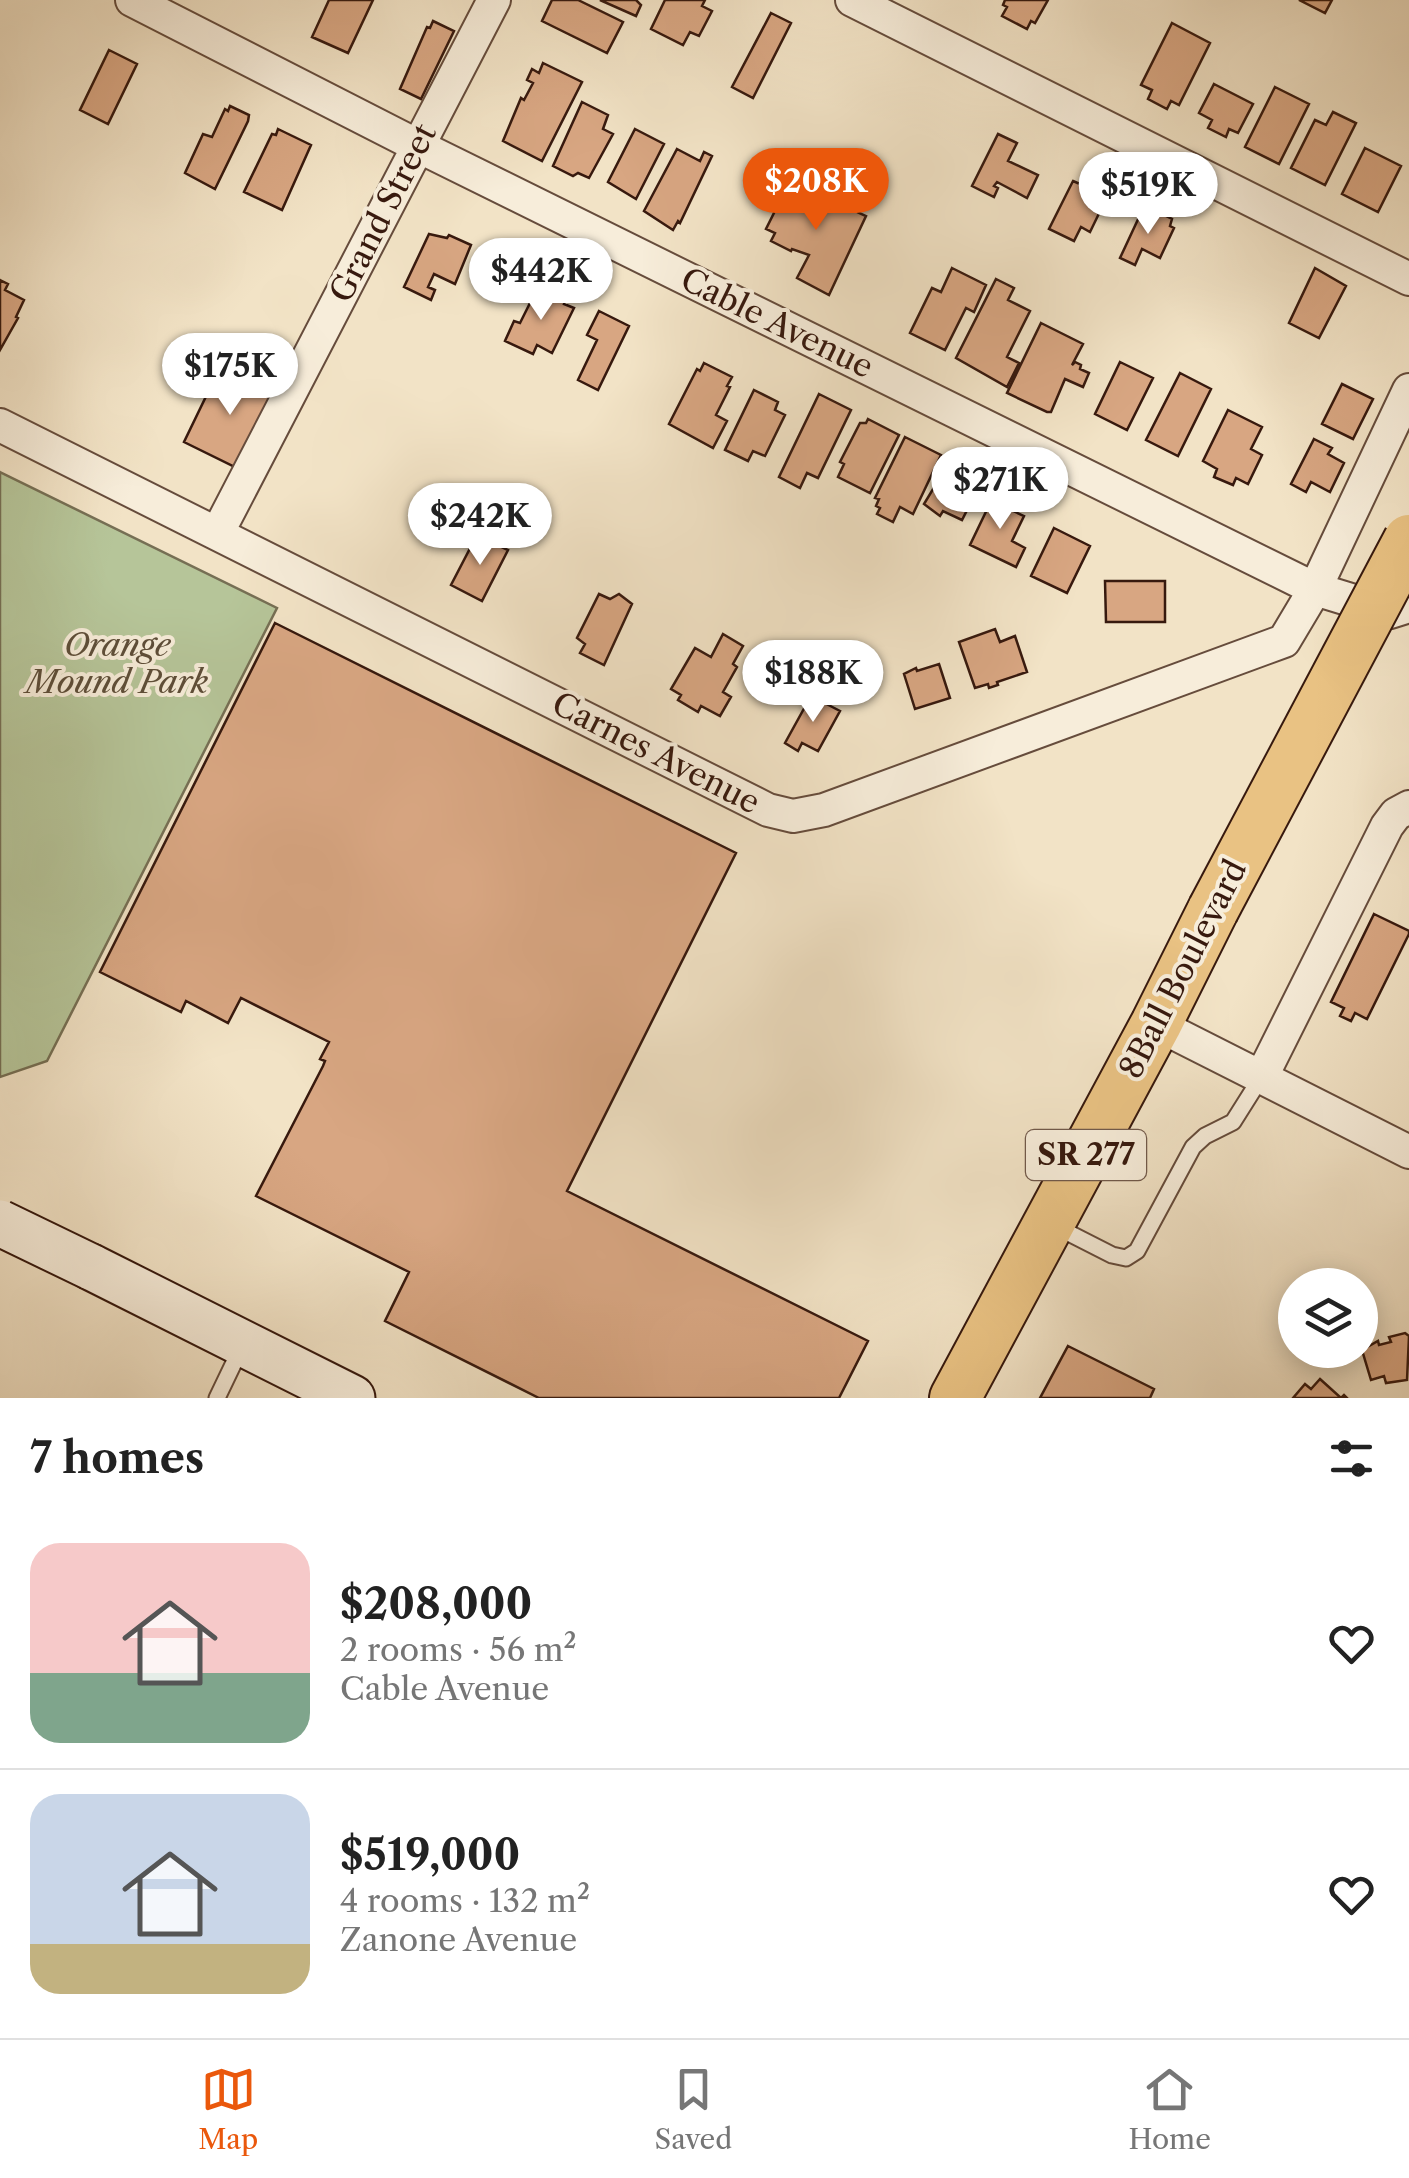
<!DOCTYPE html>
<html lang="en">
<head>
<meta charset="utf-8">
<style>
  :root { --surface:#fff; --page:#f6f6f6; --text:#222; --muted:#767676; --line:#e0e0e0; --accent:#ea580c }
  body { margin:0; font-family:"Libre Caslon Text",serif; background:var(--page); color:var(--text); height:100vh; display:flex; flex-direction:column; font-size:38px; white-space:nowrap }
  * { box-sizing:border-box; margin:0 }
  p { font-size:32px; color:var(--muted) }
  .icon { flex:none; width:55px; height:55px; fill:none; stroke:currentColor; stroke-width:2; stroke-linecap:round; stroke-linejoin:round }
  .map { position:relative; height:1398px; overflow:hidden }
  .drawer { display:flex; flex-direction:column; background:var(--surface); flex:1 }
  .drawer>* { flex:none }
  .tools { position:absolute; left:1278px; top:1268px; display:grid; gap:20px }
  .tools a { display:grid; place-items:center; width:100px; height:100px; border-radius:50%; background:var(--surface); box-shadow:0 5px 25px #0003; font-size:50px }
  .price { position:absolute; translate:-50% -85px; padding:0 22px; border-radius:35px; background:#fff; color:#222; font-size:32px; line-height:65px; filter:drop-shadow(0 2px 5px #0008) }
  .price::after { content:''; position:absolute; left:50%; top:60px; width:30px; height:22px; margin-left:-15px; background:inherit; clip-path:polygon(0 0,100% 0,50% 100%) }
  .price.current { background:var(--accent); color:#fff }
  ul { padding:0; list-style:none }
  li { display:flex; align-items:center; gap:30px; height:250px; padding:0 30px }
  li+li { border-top:2px solid var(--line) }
  li span { display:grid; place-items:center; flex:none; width:280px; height:200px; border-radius:30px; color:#555 }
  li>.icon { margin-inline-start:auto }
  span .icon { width:120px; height:120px; fill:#fffc; stroke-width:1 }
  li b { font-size:42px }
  h2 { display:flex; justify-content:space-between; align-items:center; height:120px; padding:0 30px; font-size:42px }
  .tab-bar { display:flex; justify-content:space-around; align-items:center; height:140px; border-top:2px solid var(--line); background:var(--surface); font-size:28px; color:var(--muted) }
  .tab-bar a { display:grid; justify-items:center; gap:5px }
  .tab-bar .current { color:var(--accent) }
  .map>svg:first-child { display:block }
</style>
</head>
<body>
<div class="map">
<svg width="1409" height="1398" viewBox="0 0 1409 1398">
  <rect width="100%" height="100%" fill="#f2e3c6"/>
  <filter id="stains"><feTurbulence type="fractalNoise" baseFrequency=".002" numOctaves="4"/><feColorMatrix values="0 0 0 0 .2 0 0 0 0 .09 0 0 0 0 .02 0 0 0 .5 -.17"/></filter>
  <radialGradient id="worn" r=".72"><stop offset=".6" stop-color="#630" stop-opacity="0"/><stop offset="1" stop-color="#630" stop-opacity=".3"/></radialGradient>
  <path fill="#b6c599" stroke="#766f54" stroke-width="2.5" d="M 0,472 L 277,608 L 47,1061 L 0,1077 Z"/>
  <path fill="#d8a682" stroke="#37190e" stroke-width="2.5" d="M 329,0 L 373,0 L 348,53 L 312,37 Z
    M 552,0 L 578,0 L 623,22 L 607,53 L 542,21 Z
    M 600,0 L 636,0 L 641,5 L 636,16 Z
    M 665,0 L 705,0 L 702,6 L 712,11 L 699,36 L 690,32 L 683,45 L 651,29 Z
    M 1005,0 L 1048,0 L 1035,23 L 1031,21 L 1027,29 L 1002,16 L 1007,7 L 1003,5 Z
    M 1299,0 L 1332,0 L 1325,13 Z
    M 771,13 L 791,23 L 753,98 L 732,87 Z
    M 433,21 L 454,31 L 421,99 L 400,89 L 427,27 L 430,28 Z
    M 1172,23 L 1210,43 L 1179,105 L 1171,101 L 1167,109 L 1148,99 L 1152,90 L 1141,85 Z
    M 109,50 L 137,64 L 108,124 L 80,110 Z
    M 543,63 L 582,82 L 542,161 L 503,141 L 521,98 L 524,100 L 533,83 L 527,80 L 532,69 L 539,73 Z
    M 1214,84 L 1253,104 L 1238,133 L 1229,129 L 1226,137 L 1208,128 L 1212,120 L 1199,113 Z
    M 1275,87 L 1309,104 L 1279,164 L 1245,147 Z
    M 582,102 L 608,115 L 603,129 L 613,134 L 589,178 L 578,173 L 573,176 L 553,166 Z
    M 230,106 L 249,115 L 248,121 L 215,189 L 185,173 L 203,134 L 212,137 L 225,109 L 228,111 Z
    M 1333,112 L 1356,123 L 1325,185 L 1291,168 L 1315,120 L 1326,125 Z
    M 278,129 L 311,145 L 282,210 L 244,192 L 272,134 L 276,135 Z
    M 635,129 L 664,144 L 636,199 L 608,182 Z
    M 998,134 L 1017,143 L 1008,161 L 1038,175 L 1027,198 L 997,182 L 994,186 L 998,188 L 994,197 L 972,186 Z
    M 1365,148 L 1401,166 L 1378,212 L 1342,194 Z
    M 677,149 L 700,161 L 704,152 L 712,156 L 680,223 L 678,221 L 673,230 L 644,211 Z
    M 790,181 L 866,216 L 829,295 L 797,278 L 809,255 L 792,249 L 791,251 L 771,241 L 775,233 L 766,229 Z
    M 1073,181 L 1089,188 L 1092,184 L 1103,189 L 1100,194 L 1107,197 L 1090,232 L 1081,227 L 1074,241 L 1049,229 Z
    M 1154,210 L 1172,219 L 1170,226 L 1174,228 L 1160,258 L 1142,249 L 1135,265 L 1120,258 L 1141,213 L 1151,215 Z
    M 429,234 L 447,238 L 449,235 L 471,245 L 455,284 L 434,274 L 428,287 L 435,290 L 431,300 L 404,287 Z
    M 952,268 L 986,285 L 974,312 L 966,308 L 945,350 L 910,333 L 932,288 L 941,292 Z
    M 1315,268 L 1346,286 L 1319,338 L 1289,323 Z
    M 996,279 L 1014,288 L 1008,300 L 1030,311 L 1007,357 L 1019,363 L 1007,387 L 956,358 Z
    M 0,280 L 8,284 L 5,290 L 24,300 L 16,317 L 18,318 L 0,350 Z
    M 537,289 L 552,297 L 554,292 L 566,299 L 564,304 L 574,308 L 552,353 L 537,345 L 533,354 L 505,341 L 514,321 L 520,323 Z
    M 599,311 L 629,326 L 598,390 L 578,380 L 597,340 L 587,335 Z
    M 1041,323 L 1083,344 L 1072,365 L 1075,362 L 1081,365 L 1080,369 L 1089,373 L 1083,387 L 1065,379 L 1051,412 L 1047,412 L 1007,393 Z
    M 1120,362 L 1153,378 L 1127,430 L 1095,414 Z
    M 704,363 L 732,377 L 727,386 L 730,387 L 716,415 L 727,421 L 713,448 L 669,424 L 697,369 L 700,371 Z
    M 243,371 L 276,387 L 235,467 L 184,442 L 213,382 L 233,392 Z
    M 1180,373 L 1211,389 L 1178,456 L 1146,440 Z
    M 1342,384 L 1373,399 L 1353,439 L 1322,424 Z
    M 754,390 L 778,402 L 775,410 L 785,415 L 765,456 L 753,451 L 748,461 L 725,450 Z
    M 819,394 L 851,410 L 818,478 L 807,473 L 800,488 L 779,477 Z
    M 1228,410 L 1262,427 L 1251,449 L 1262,455 L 1248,484 L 1236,478 L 1233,485 L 1214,477 L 1217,469 L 1203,461 Z
    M 868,419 L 899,435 L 870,493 L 838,477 L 844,464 L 840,462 L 860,423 L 866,423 Z
    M 905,437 L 941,455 L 913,514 L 900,507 L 893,522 L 877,514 L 880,508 L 876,506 L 879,499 L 875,498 Z
    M 1314,439 L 1332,448 L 1328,454 L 1344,463 L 1330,492 L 1311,482 L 1306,492 L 1291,484 Z
    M 950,461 L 984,477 L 962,520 L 943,511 L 940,516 L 924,504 Z
    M 994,495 L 1014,504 L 1011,510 L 1024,516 L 1012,541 L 1025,548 L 1016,567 L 970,545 Z
    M 1054,528 L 1090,546 L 1067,593 L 1031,576 Z
    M 477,535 L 508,550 L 482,601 L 451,585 Z
    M 1105,581 L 1165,581 L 1165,622 L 1106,622 Z
    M 599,594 L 610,599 L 619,594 L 632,604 L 604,665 L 580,653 L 585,644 L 577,638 Z
    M 275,623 L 736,853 L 567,1191 L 868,1341 L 839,1398 L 539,1398 L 385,1321 L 409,1272 L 256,1196 L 323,1066 L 325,1061 L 320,1059 L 329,1042 L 241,998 L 228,1023 L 186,1001 L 181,1012 L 100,972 Z
    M 995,629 L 1000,642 L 1015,636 L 1027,672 L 997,682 L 998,685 L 989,688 L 988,684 L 975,688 L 959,642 Z
    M 723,634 L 743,646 L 733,664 L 737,667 L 723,692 L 731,697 L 720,716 L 701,706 L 698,712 L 678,700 L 681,695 L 671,689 L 695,648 L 711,657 Z
    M 939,664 L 950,698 L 915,709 L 904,674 L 916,668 L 917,671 Z
    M 811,696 L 840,711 L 818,751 L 802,743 L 798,751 L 785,743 Z
    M 1374,914 L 1409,931 L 1409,934 L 1367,1019 L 1355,1013 L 1351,1021 L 1340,1016 L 1344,1008 L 1331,1002 Z
    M 1405,1333 L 1409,1336 L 1407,1380 L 1386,1383 L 1384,1376 L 1371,1380 L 1362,1350 L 1378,1341 L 1379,1345 L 1391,1342 L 1389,1337 Z
    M 1068,1346 L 1154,1389 L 1150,1398 L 1040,1398 Z
    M 1320,1379 L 1341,1398 L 1344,1395 L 1347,1398 L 1293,1398 L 1305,1384 L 1311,1389 Z"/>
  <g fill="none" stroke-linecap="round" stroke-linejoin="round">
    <g stroke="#664c3c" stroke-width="19">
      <path id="lane" d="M 1055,1226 L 1112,1255 L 1126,1258 L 1137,1251 L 1193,1147 L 1205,1136 L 1233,1122 L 1262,1076
        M 217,1398 L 241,1348"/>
    </g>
    <g stroke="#664c3c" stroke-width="36">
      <path id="street" d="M 132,0 L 418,146 L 1315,589 L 1390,612 L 1409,606
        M 852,0 L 1409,279
        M 0,425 L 768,810 L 793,816 L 824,810 L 1284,641 L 1315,589 L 1409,390
        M 218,532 L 494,0
        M 1156,1024 L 1409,1152
        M 1262,1076 L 1387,826 L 1396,814 L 1409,807"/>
    </g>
    <g stroke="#37190e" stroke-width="49">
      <path id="secondary" d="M 91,1267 L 352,1398"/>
    </g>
    <g stroke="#37190e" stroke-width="54">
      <path id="primary" d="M 955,1398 L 1156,1024 L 1213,910"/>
    </g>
    <use href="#lane" stroke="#f7edda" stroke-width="15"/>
    <use href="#street" stroke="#f7edda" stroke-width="32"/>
    <use href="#secondary" stroke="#f7edda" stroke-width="45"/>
    <use href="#primary" stroke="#e9c283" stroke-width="50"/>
    <g stroke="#37190e" stroke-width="49" stroke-linecap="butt">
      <path id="secondary-bridge" d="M 0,1223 L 91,1267"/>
    </g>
    <g stroke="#37190e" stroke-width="54" stroke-linecap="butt">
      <path id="primary-bridge" d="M 1213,910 L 1409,540"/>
    </g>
    <use href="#secondary-bridge" stroke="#f7edda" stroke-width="45"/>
    <use href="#primary-bridge" stroke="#e9c283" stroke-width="50"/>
  </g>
  <g text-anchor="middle" stroke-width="8" stroke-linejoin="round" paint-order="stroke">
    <rect fill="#f7edda" stroke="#71594b" stroke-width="2.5" x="1026" y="1130" width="120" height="50" rx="8"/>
    <g font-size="30" font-weight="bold" fill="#37190e">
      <text x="1086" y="1165">SR 277</text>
    </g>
    <g font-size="32" fill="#37190e" stroke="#f7edda">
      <text transform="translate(383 213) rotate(-63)" y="11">Grand Street</text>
      <text transform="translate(777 323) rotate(26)" y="11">Cable Avenue</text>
      <text transform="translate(656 753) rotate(27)" y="11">Carnes Avenue</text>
      <text transform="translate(1183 969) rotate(-63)" y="11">8Ball Boulevard</text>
    </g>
    <g font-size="32" font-style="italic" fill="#5d4d38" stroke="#f7edda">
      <text x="117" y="656">Orange<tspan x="117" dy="37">Mound Park</tspan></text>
    </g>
  </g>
  <rect width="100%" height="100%" filter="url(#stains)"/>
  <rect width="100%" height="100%" fill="url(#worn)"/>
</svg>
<div class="tools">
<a><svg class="icon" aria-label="layers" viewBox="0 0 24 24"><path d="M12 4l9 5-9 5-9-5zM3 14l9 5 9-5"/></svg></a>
</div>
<b class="price current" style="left:816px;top:233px">$208K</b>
<b class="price" style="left:1148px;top:237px">$519K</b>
<b class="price" style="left:541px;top:323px">$442K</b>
<b class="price" style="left:230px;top:418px">$175K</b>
<b class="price" style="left:1000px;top:532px">$271K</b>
<b class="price" style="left:480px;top:568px">$242K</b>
<b class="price" style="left:813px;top:725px">$188K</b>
</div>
<section class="drawer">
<h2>7 homes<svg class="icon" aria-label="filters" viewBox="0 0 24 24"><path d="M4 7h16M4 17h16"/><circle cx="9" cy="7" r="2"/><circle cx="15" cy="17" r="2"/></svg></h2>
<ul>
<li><span style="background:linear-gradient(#f6c9c9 65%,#7fa58c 0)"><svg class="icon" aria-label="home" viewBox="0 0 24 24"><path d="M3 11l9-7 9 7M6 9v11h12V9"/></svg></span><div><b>$208,000</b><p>2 rooms · 56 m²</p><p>Cable Avenue</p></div><svg class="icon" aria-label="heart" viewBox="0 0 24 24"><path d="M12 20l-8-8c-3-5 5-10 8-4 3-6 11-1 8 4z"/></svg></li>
<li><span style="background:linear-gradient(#c9d6e8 75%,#c2b280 0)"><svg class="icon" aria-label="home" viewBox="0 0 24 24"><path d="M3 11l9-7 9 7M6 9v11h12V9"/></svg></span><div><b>$519,000</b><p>4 rooms · 132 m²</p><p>Zanone Avenue</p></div><svg class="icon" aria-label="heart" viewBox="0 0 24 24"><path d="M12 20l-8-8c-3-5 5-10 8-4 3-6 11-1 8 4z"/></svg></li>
</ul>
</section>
<nav class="tab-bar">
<a class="current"><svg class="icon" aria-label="map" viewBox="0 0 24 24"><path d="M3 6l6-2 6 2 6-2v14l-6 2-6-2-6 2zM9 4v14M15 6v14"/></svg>Map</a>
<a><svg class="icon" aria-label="saved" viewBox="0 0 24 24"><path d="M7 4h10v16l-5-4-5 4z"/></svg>Saved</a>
<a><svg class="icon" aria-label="home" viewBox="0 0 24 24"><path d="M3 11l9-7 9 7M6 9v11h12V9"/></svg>Home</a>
</nav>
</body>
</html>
